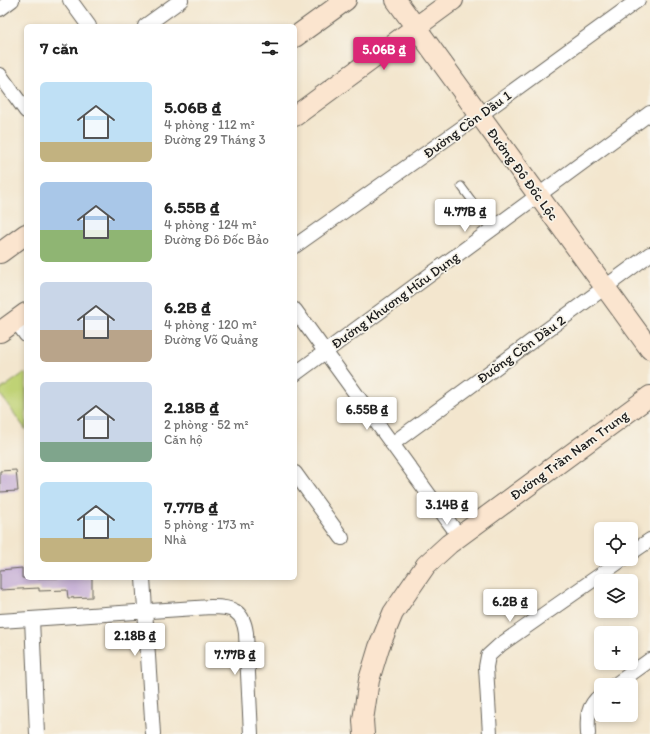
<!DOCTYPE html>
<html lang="vi">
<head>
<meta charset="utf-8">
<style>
  :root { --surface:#fff; --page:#f2f2f2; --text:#222; --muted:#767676; --accent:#db2777 }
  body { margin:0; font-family:Itim,sans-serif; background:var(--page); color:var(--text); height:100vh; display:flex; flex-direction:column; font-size:15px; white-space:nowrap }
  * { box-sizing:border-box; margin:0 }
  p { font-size:13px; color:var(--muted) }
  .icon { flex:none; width:22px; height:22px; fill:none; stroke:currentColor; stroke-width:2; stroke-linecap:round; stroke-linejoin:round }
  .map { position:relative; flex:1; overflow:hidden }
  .details { position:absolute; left:24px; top:24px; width:273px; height:556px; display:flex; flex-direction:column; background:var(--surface); border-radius:6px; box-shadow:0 2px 6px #0003 }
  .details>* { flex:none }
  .tools { position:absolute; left:594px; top:522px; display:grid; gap:8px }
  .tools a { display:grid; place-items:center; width:44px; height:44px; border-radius:6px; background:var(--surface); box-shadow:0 2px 6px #0003; font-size:20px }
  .price { position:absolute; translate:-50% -34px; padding:0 9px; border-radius:4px; background:#fff; color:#222; font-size:13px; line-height:26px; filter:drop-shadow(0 1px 2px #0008) }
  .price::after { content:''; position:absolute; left:50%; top:24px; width:12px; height:9px; margin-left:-6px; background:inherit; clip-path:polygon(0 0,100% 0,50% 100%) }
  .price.active { background:var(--accent); color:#fff }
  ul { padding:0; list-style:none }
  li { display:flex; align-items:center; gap:12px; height:100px; padding:0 16px }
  li span { display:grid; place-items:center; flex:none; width:112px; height:80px; border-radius:6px; color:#555 }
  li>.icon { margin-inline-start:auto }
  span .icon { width:48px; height:48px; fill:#fffc; stroke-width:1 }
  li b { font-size:17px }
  h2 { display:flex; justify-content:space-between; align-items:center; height:48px; padding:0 16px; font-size:17px }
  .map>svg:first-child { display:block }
</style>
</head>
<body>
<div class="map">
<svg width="650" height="734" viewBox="0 0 650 734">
  <rect width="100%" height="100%" fill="#f7f3e8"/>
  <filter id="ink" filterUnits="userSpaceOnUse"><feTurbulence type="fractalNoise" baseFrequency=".025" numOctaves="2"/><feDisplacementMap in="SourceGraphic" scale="8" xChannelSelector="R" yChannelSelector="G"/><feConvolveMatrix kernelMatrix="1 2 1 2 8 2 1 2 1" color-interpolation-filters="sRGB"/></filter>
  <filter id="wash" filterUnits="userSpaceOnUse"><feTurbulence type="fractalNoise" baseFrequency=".012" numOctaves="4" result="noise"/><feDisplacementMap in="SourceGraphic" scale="16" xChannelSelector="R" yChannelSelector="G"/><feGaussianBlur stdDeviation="0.9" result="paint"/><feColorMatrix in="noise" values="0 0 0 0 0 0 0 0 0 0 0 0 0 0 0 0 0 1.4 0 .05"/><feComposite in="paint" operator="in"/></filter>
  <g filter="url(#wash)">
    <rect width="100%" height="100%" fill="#f3e6ce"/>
    <path fill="#bfd275" stroke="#6e7748" d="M 24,373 L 26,375 L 26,430 L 0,394 L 0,390 Z"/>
    <g id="blocks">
      <path fill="#c5add6" d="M 16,470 L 18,491 L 0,492 L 0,471 Z
        M 22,568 L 22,578 L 92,578 L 92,597 L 68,598 L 67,590 L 39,591 L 39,588 L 0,590 L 0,570 Z"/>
    </g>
  </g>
  <g filter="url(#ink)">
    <use href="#blocks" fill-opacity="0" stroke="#67635a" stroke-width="1"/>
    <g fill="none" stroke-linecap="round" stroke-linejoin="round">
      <g stroke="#67635a" stroke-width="9">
        <path id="lane" d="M 461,186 L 493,229"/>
      </g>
      <g stroke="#67635a" stroke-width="16">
        <path id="street" d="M 70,0 L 89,26
          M 0,9 L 12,0
          M 145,26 L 181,0
          M 0,75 L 26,111
          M 295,246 L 480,115 L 638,0
          M 295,310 L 459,536
          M 16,321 L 26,335
          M 295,374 L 650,113
          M 392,444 L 650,254
          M 295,473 L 342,538
          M 631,553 L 650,540
          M 143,578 L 153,734
          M 32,619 L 37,734
          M 0,621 L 211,607 C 232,607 243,610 246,633 L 251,734
          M 615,685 L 650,660
          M 490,734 L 486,667 L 488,656 L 500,645 L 623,559
          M 588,734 C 587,718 587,706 601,695"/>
      </g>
      <g stroke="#67635a" stroke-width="22">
        <path id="secondary" d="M 396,0 L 650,349
          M 295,37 L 346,0
          M 295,116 L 453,0
          M 0,253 L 26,234
          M 0,332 L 26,313
          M 364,734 L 363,720 L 369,680 L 379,647 L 393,613 L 426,565 L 449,544 L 650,396"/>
      </g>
      <use href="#lane" stroke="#fff" stroke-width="7"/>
      <use href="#street" stroke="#fff" stroke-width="14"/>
      <use href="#secondary" stroke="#fbe5cf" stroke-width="20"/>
    </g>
  </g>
  <g text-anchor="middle" stroke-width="3.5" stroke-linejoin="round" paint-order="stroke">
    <g font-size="14" fill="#1c1c1c" stroke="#f7f3e8">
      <text transform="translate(467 124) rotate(-36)" y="5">Đường Cồn Dầu 1</text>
      <text transform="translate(523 174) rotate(54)" y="5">Đường Đô Đốc Lộc</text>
      <text transform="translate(395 300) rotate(-36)" y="5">Đường Khương Hữu Dụng</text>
      <text transform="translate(521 349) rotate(-36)" y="5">Đường Cồn Dầu 2</text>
      <text transform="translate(569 455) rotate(-36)" y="5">Đường Trần Nam Trung</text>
    </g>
  </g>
</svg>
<div class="tools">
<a><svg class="icon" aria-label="locate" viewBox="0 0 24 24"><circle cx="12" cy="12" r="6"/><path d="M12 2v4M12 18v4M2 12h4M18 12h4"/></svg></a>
<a><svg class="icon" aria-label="layers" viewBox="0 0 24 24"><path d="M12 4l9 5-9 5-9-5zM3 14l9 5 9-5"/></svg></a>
<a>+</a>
<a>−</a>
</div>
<b class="price active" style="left:384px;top:71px">5.06B ₫</b>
<b class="price" style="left:465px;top:233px">4.77B ₫</b>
<b class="price" style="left:367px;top:431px">6.55B ₫</b>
<b class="price" style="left:447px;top:526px">3.14B ₫</b>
<b class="price" style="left:510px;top:623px">6.2B ₫</b>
<b class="price" style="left:135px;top:657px">2.18B ₫</b>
<b class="price" style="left:235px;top:676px">7.77B ₫</b>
<section class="details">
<h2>7 căn<svg class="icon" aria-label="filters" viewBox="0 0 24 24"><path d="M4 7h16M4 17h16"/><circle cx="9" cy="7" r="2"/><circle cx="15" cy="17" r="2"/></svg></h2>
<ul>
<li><span style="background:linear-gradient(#bfe0f5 75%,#c2b280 0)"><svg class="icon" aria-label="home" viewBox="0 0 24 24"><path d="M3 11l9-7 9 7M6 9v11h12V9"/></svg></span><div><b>5.06B ₫</b><p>4 phòng · 112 m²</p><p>Đường 29 Tháng 3</p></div></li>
<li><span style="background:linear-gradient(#a9c7e8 60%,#8fb573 0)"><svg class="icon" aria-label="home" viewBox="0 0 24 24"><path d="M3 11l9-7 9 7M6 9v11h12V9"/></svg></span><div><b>6.55B ₫</b><p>4 phòng · 124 m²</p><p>Đường Đô Đốc Bảo</p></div></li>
<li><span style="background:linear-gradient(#c9d6e8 60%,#b9a48a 0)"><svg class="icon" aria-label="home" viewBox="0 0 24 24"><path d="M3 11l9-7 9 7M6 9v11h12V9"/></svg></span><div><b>6.2B ₫</b><p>4 phòng · 120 m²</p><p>Đường Võ Quảng</p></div></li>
<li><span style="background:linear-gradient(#c9d6e8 75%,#7fa58c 0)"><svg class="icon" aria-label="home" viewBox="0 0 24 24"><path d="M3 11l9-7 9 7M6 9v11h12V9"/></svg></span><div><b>2.18B ₫</b><p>2 phòng · 52 m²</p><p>Căn hộ</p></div></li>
<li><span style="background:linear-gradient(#bfe0f5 70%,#c2b280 0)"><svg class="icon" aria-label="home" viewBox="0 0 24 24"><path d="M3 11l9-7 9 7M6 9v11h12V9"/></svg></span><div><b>7.77B ₫</b><p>5 phòng · 173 m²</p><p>Nhà</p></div></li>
</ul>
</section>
</div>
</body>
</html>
